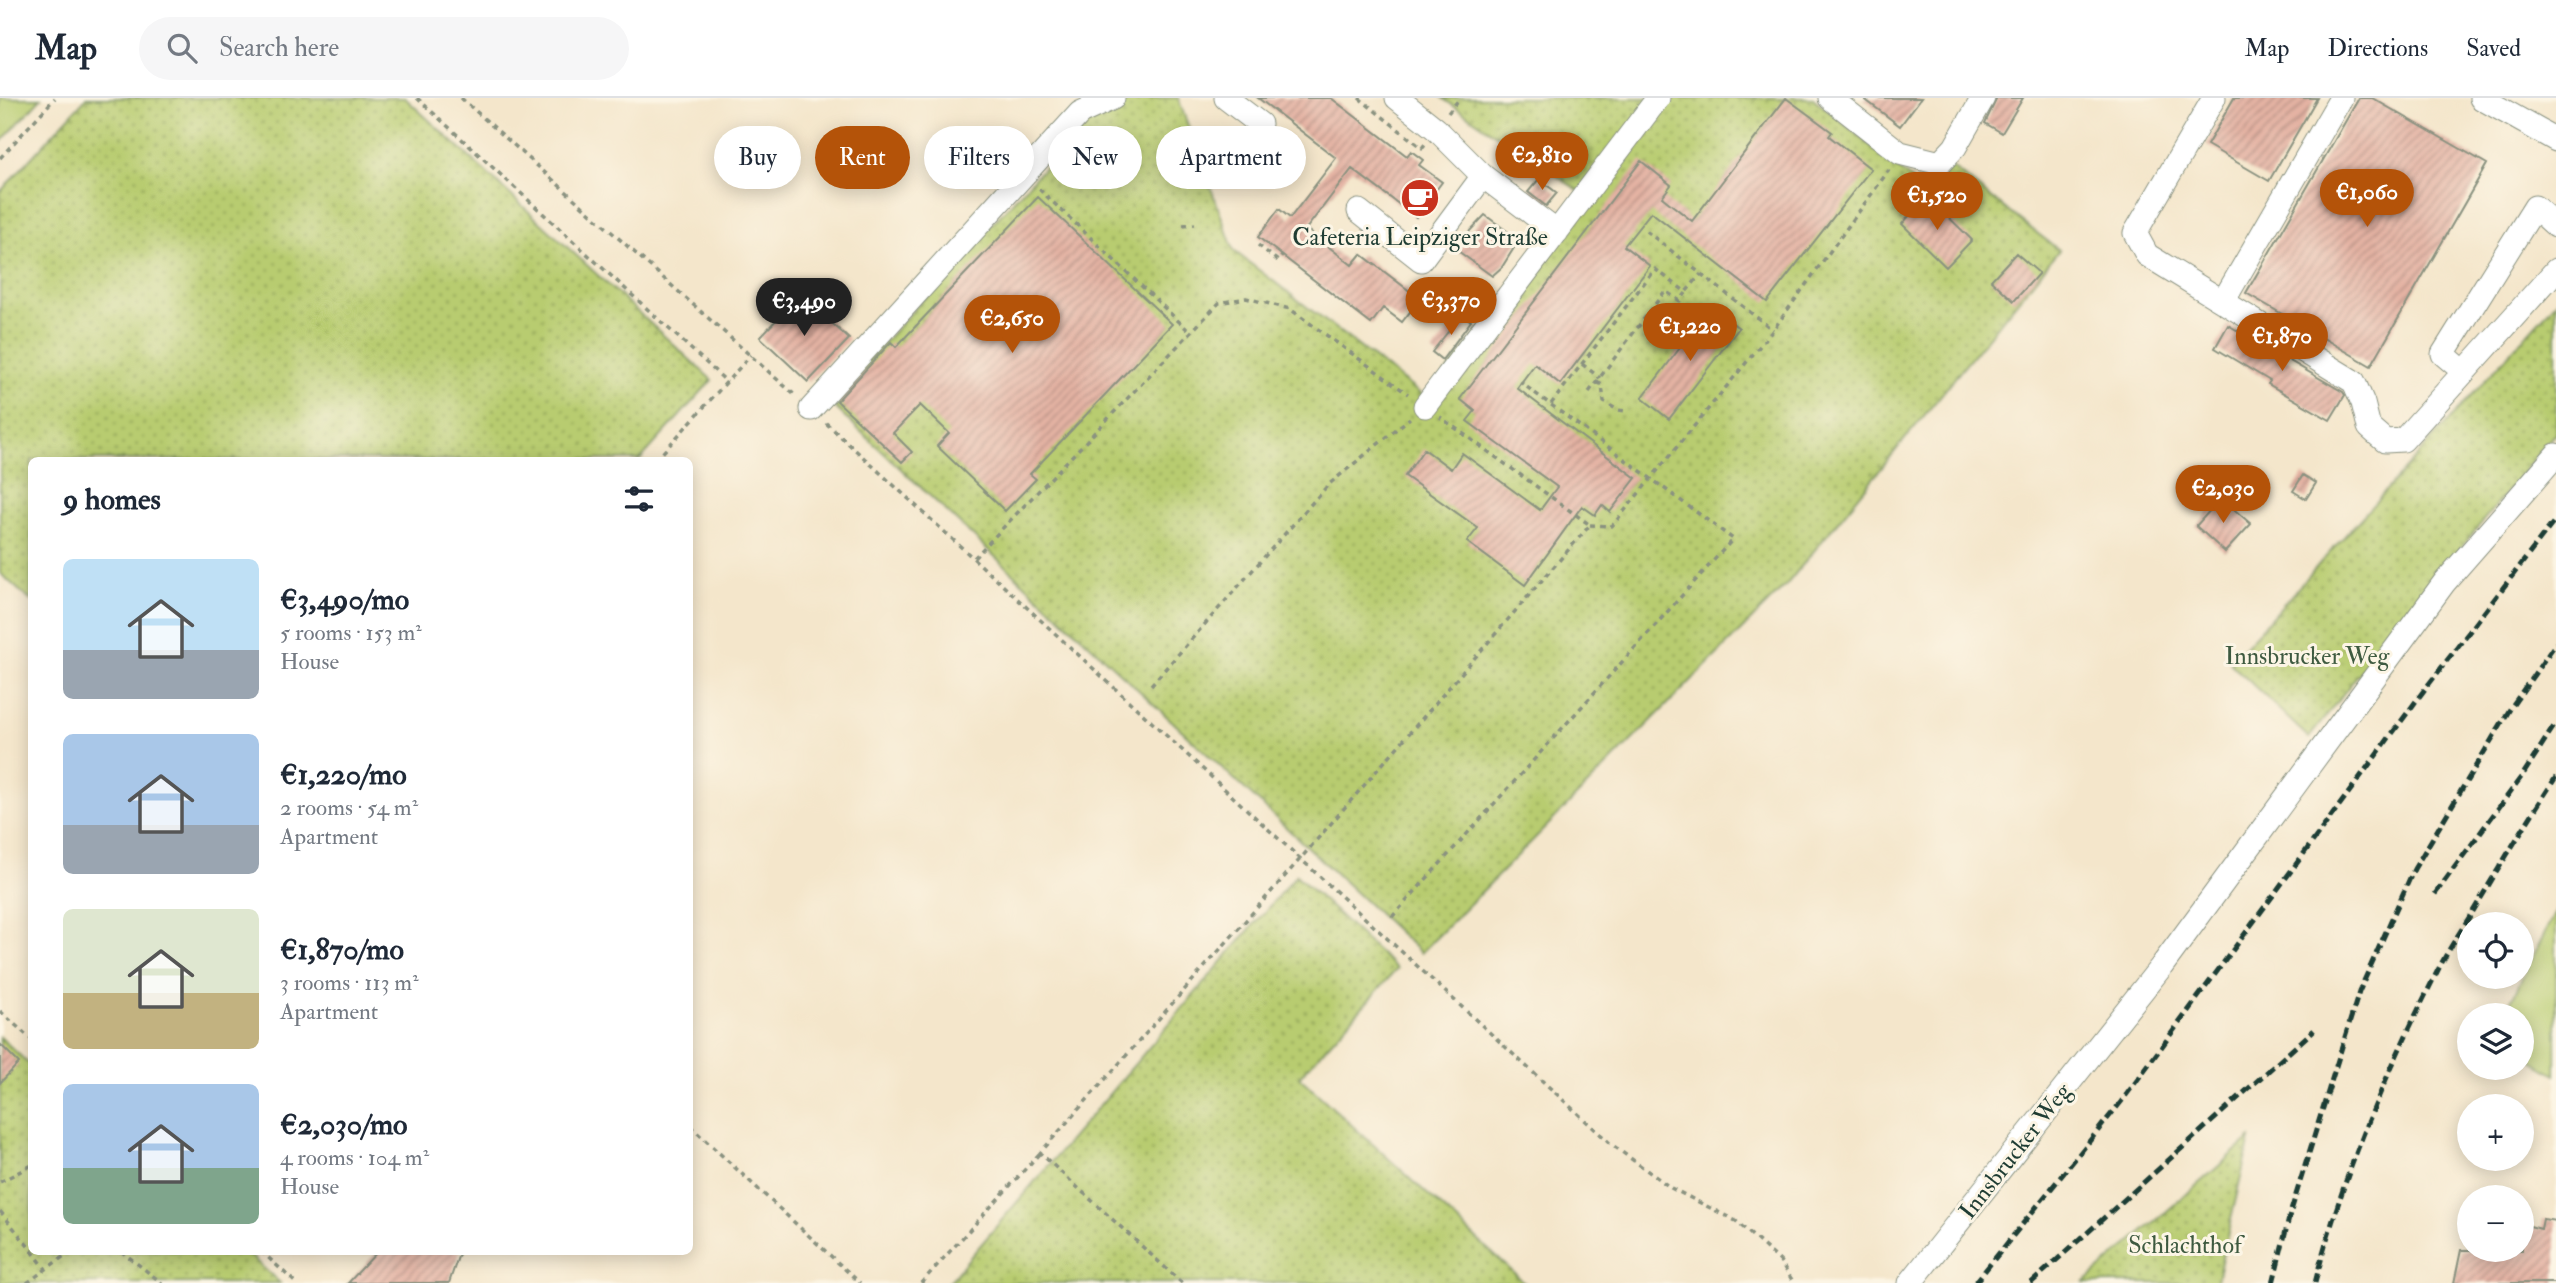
<!DOCTYPE html>
<html lang="en">
<head>
<meta charset="utf-8">
<style>
  :root { --surface:#fff; --page:#f6f6f7; --text:#1f2937; --muted:#747a83; --line:#e0e1e3; --accent:#b45309 }
  body { margin:0; font-family:"IM FELL Double Pica",serif; background:var(--page); color:var(--text); height:100vh; display:flex; flex-direction:column; font-size:26px; white-space:nowrap }
  * { box-sizing:border-box; margin:0 }
  p { font-size:23px; color:var(--muted) }
  .icon { flex:none; width:38px; height:38px; fill:none; stroke:currentColor; stroke-width:2; stroke-linecap:round; stroke-linejoin:round }
  .map { position:relative; flex:1; overflow:hidden }
  .sheet { position:absolute; left:28px; top:359px; width:665px; height:798px; display:flex; flex-direction:column; background:var(--surface); border-radius:10px; box-shadow:0 4px 18px #0003 }
  .sheet>* { flex:none }
  .top-card { position:absolute; left:714px; top:28px; width:665px; height:63px; display:flex; gap:14px }
  .buttons { position:absolute; left:2457px; top:814px; display:grid; gap:14px }
  .buttons a { display:grid; place-items:center; width:77px; height:77px; border-radius:50%; background:var(--surface); box-shadow:0 4px 18px #0003; font-size:35px }
  .price { position:absolute; translate:-50% -60px; padding:0 16px; border-radius:24px; background:var(--accent); color:#fff; font-size:23px; line-height:46px; filter:drop-shadow(0 2px 4px #0008) }
  .price::after { content:''; position:absolute; left:50%; top:42px; width:21px; height:16px; margin-left:-10px; background:inherit; clip-path:polygon(0 0,100% 0,50% 100%) }
  .price.current { background:#222; color:#fff }
  ul { padding:0; list-style:none }
  li { display:flex; align-items:center; gap:21px; height:175px; padding:0 35px }
  li span { display:grid; place-items:center; flex:none; width:196px; height:140px; border-radius:10px; color:#555 }
  li>.icon { margin-inline-start:auto }
  span .icon { width:84px; height:84px; fill:#fffc; stroke-width:1 }
  li b { font-size:30px }
  h2 { display:flex; justify-content:space-between; align-items:center; height:84px; padding:0 35px; font-size:30px }
  .tag { padding:0 24px; border-radius:32px; background:var(--surface); box-shadow:0 4px 18px #0003; font-size:24px; line-height:63px }
  .tag.current { background:var(--accent); color:#fff }
  header { display:flex; align-items:center; gap:42px; box-sizing:border-box; height:98px; padding:0 35px; background:var(--surface); border-bottom:2px solid var(--line) }
  header strong { font-size:33px }
  nav { display:flex; gap:38px; margin-inline-start:auto; font-size:24px }
  .search { width:490px; height:63px; background:var(--page); display:flex; align-items:center; gap:18px; box-sizing:border-box; padding:0 24px; border-radius:38px; color:var(--muted); font-size:26px }
  .map>svg:first-child { display:block }
</style>
</head>
<body>
<header>
<strong>Map</strong>
<div class="search"><svg class="icon" aria-label="search" viewBox="0 0 24 24"><circle cx="10" cy="10" r="6"/><path d="M15 15l6 6"/></svg>Search here</div>
<nav><a>Map</a><a>Directions</a><a>Saved</a></nav>
</header>
<div class="map">
<svg width="2556" height="1185" viewBox="0 0 2556 1185">
  <defs>
    <pattern id="park-dots" width="8" height="8" patternUnits="userSpaceOnUse" patternTransform="scale(1.75)"><rect width="8" height="8" fill="#b8cc6f"/><path d="M2 2h.1M6 6h.1" fill="none" stroke="#95a75c" stroke-width="1.8" stroke-linecap="round"/></pattern>
    <pattern id="building-hatch" width="6" height="6" patternUnits="userSpaceOnUse" patternTransform="scale(1.75)"><rect width="6" height="6" fill="#e4b2a3"/><path d="M-1 1l2-2M0 6l6-6M5 7l2-2" fill="none" stroke="#b89286"/></pattern>
  </defs>
  <rect width="100%" height="100%" fill="#fcf5e5"/>
  <filter id="ink" filterUnits="userSpaceOnUse"><feTurbulence type="fractalNoise" baseFrequency=".0143" numOctaves="2"/><feDisplacementMap in="SourceGraphic" scale="14" xChannelSelector="R" yChannelSelector="G"/><feConvolveMatrix kernelMatrix="1 2 1 2 8 2 1 2 1" color-interpolation-filters="sRGB"/></filter>
  <filter id="wash" filterUnits="userSpaceOnUse"><feTurbulence type="fractalNoise" baseFrequency=".00686" numOctaves="4" result="noise"/><feDisplacementMap in="SourceGraphic" scale="28" xChannelSelector="R" yChannelSelector="G"/><feGaussianBlur stdDeviation="1.57" result="paint"/><feColorMatrix in="noise" values="0 0 0 0 0 0 0 0 0 0 0 0 0 0 0 0 0 1.4 0 .05"/><feComposite in="paint" operator="in"/></filter>
  <g filter="url(#wash)">
    <rect width="100%" height="100%" fill="#f4e6cb"/>
    <path fill="#b8cc6f" stroke="#6c8452" stroke-width="2" d="M 0,0 L 41,0 L 0,45 Z
      M 2556,812 L 2556,977 L 2522,956 L 2522,917 L 2504,917 Z"/>
    <path fill="url(#park-dots)" stroke="#6c8452" stroke-width="2" d="M 86,0 L 405,0 L 712,282 L 640,362 L 32,362 L 31,503 L 0,475 L 0,94 Z
      M 1133,0 L 1178,0 L 1234,153 L 1426,300 L 1585,97 L 1442,0 L 1813,0 L 1926,94 L 1951,69 L 2059,152 L 1787,486 L 1421,855 L 829,304 L 1083,27 Z
      M 2556,204 L 2556,334 L 2384,543 L 2309,640 L 2230,565 Z
      M 1296,777 L 1397,871 L 1299,979 L 1525,1185 L 951,1185 L 949,1184 Z
      M 0,939 L 31,968 L 32,1153 L 245,1153 L 280,1185 L 0,1185 Z
      M 2250,1041 L 2216,1185 L 2084,1185 Z"/>
    <g id="blocks">
      <path fill="url(#building-hatch)" d="M 1258,0 L 1331,0 L 1407,58 L 1411,53 L 1423,62 L 1419,67 L 1442,84 L 1416,119 L 1352,71 L 1306,131 L 1352,167 L 1361,156 L 1420,201 L 1402,224 L 1383,210 L 1371,226 L 1258,139 L 1279,111 L 1290,120 L 1336,60 Z
        M 1786,0 L 1832,34 L 1829,38 L 1871,71 L 1767,204 L 1651,114 L 1624,148 L 1650,168 L 1560,286 L 1535,266 L 1517,290 L 1636,380 L 1610,414 L 1602,407 L 1595,417 L 1582,408 L 1525,487 L 1467,444 L 1478,430 L 1405,378 L 1424,351 L 1451,371 L 1462,355 L 1540,412 L 1557,389 L 1467,323 L 1475,313 L 1460,301 L 1641,63 L 1671,87 L 1662,99 L 1692,123 Z
        M 1863,0 L 1921,0 L 1900,28 Z
        M 1997,0 L 2023,0 L 2002,35 L 1985,25 Z
        M 2234,0 L 2317,0 L 2269,83 L 2207,47 Z
        M 2359,0 L 2372,0 L 2487,66 L 2371,268 L 2246,195 Z
        M 1539,81 L 1557,95 L 1546,108 L 1528,94 Z
        M 1927,98 L 1972,142 L 1946,169 L 1902,126 Z
        M 1038,99 L 1172,226 L 1030,376 L 1036,381 L 1005,413 L 937,348 L 949,335 L 920,307 L 893,335 L 912,354 L 902,364 L 837,303 L 891,244 L 896,249 Z
        M 1485,117 L 1519,142 L 1502,169 L 1492,178 L 1458,153 L 1464,139 Z
        M 2016,155 L 2039,175 L 2014,203 L 1991,182 Z
        M 801,196 L 849,241 L 808,284 L 760,239 Z
        M 1711,209 L 1739,230 L 1669,321 L 1642,300 Z
        M 1462,216 L 1471,223 L 1442,262 L 1432,254 Z
        M 2228,227 L 2343,294 L 2345,297 L 2330,322 L 2268,286 L 2270,283 L 2215,250 Z
        M 2303,377 L 2316,385 L 2306,401 L 2293,393 Z
        M 2221,400 L 2251,426 L 2225,454 L 2196,428 Z
        M 0,946 L 19,965 L 0,985 Z
        M 2543,1121 L 2556,1123 L 2556,1185 L 2454,1185 L 2461,1152 L 2522,1152 L 2522,1126 L 2541,1131 Z
        M 378,1153 L 460,1153 L 449,1185 L 348,1185 Z"/>
    </g>
  </g>
  <g filter="url(#ink)">
    <use href="#blocks" fill-opacity="0" stroke="#8a9280" stroke-width="2"/>
    <g fill="none" stroke-linecap="round" stroke-linejoin="round">
      <g stroke="#8a9280" stroke-width="25">
        <path id="minor" d="M 1226,0 L 1260,26
          M 1397,0 L 1436,31 L 1483,78
          M 1830,0 L 1900,55 L 1940,65 L 1955,49 L 1983,0
          M 2214,0 L 2135,135 L 2147,157 L 2354,284 L 2363,305 L 2369,329 L 2385,343 L 2403,342 L 2556,172
          M 2481,0 L 2556,42
          M 1359,113 L 1421,162 L 1483,78 L 1557,134
          M 2224,202 L 2341,0
          M 2463,273 L 2443,256 L 2535,109 L 2556,128
          M 1425,308 L 1658,0
          M 811,311 L 1080,15 L 1113,0
          M 1910,1185 L 2161,869 L 2444,485 L 2556,357"/>
      </g>
      <path stroke="#8a9280" stroke-width="3.5" stroke-dasharray="5 5" stroke-linecap="butt" d="M 417,0 L 727,284
        M 461,0 L 797,299
        M 1359,0 L 1422,50 L 1425,46
        M 1448,15 L 1460,0
        M 0,60 L 55,0
        M 1039,91 L 1190,234
        M 1183,127 L 1195,126
        M 1646,133 L 1773,232
        M 1258,147 L 1278,163 L 1282,158
        M 1582,266 L 1600,280
        M 1597,284 L 1602,287 L 1604,304 L 1618,312 L 1626,313
        M 1589,294 L 1665,193 L 1680,203 L 1686,195
        M 1551,306 L 1655,171 L 1686,194 L 1701,176
        M 826,325 L 1611,1046 L 1671,1090 L 1736,1123 L 1780,1163 L 1794,1185
        M 656,362 L 751,257
        M 1590,427 L 1612,428 L 1773,232 L 1889,72
        M 974,460 L 1219,205 L 1246,200 L 1290,211 L 1408,296
        M 1151,587 L 1328,387 L 1410,320
        M 1392,819 L 1733,441 L 1520,284
        M 0,913 L 32,942
        M 690,1028 L 860,1185
        M 0,1084 L 32,1067
        M 0,1113 L 32,1153
        M 32,1153 L 46,1171
        M 121,1153 L 162,1185
        M 261,1153 L 296,1185
        M 27,1185 L 71,1153
        M 921,1185 L 1040,1055
        M 1182,1185 L 1040,1055 L 1301,760 L 1590,427 L 1440,319"/>
      <use href="#minor" stroke="#fff" stroke-width="23"/>
      <path stroke="#1f3d34" stroke-width="5" stroke-dasharray="10 5" stroke-linecap="butt" d="M 2435,796 L 2522,678 L 2556,625
        M 1975,1185 L 2121,1004 L 2422,595 L 2556,421
        M 2031,1185 L 2314,932
        M 2273,1185 L 2290,1116 L 2359,894 L 2414,771 L 2510,611 L 2556,545
        M 2315,1185 C 2342,1078 2387,972 2437,874 C 2448,852 2462,831 2475,810 C 2501,766 2528,722 2556,679"/>
    </g>
  </g>
  <defs>
    <g id="cafe-disc" transform="scale(2.0125)"><circle r="9.5" fill="#c8321e" stroke="#fcf5e5"/><path d="M-5.5-4.5H6V0H3Q3 3.5 0 3.5H-2.5Q-5.5 3.5-5.5 0ZM3-3.2v2h1.7v-2ZM-6 4.5H4V6H-6Z" fill="#fff"/></g>
  </defs>
  <g fill-rule="evenodd">
    <use href="#cafe-disc" x="1420" y="100"/>
  </g>
  <g text-anchor="middle" stroke-width="6" stroke-linejoin="round" paint-order="stroke">
    <g font-size="24" fill="#1f3d34" stroke="#fcf5e5">
      <text x="1420" y="147">Cafeteria Leipziger Straße</text>
    </g>
    <g font-size="24" fill="#3e5a40" stroke="#fcf5e5">
      <text x="2307" y="566">Innsbrucker Weg</text>
      <text x="2185" y="1155">Schlachthof</text>
    </g>
    <g font-size="24" fill="#1f3d34" stroke="#fcf5e5">
      <text transform="translate(2015 1053) rotate(-52)" y="8">Innsbrucker Weg</text>
    </g>
  </g>
</svg>
<div class="buttons">
<a><svg class="icon" aria-label="locate" viewBox="0 0 24 24"><circle cx="12" cy="12" r="6"/><path d="M12 2v4M12 18v4M2 12h4M18 12h4"/></svg></a>
<a><svg class="icon" aria-label="layers" viewBox="0 0 24 24"><path d="M12 4l9 5-9 5-9-5zM3 14l9 5 9-5"/></svg></a>
<a>+</a>
<a>−</a>
</div>
<b class="price" style="left:1542px;top:94px">€2,810</b>
<b class="price" style="left:2367px;top:131px">€1,060</b>
<b class="price" style="left:1937px;top:134px">€1,520</b>
<b class="price" style="left:1451px;top:239px">€3,370</b>
<b class="price current" style="left:804px;top:240px">€3,490</b>
<b class="price" style="left:1012px;top:257px">€2,650</b>
<b class="price" style="left:1690px;top:265px">€1,220</b>
<b class="price" style="left:2282px;top:275px">€1,870</b>
<b class="price" style="left:2223px;top:427px">€2,030</b>
<div class="top-card">
<a class="tag">Buy</a>
<a class="tag current">Rent</a>
<a class="tag">Filters</a>
<a class="tag">New</a>
<a class="tag">Apartment</a>
</div>
<section class="sheet">
<h2>9 homes<svg class="icon" aria-label="filters" viewBox="0 0 24 24"><path d="M4 7h16M4 17h16"/><circle cx="9" cy="7" r="2"/><circle cx="15" cy="17" r="2"/></svg></h2>
<ul>
<li><span style="background:linear-gradient(#bfe0f5 65%,#9aa5b1 0)"><svg class="icon" aria-label="home" viewBox="0 0 24 24"><path d="M3 11l9-7 9 7M6 9v11h12V9"/></svg></span><div><b>€3,490/mo</b><p>5 rooms · 153 m²</p><p>House</p></div></li>
<li><span style="background:linear-gradient(#a9c7e8 65%,#9aa5b1 0)"><svg class="icon" aria-label="home" viewBox="0 0 24 24"><path d="M3 11l9-7 9 7M6 9v11h12V9"/></svg></span><div><b>€1,220/mo</b><p>2 rooms · 54 m²</p><p>Apartment</p></div></li>
<li><span style="background:linear-gradient(#dfe7d0 60%,#c2b280 0)"><svg class="icon" aria-label="home" viewBox="0 0 24 24"><path d="M3 11l9-7 9 7M6 9v11h12V9"/></svg></span><div><b>€1,870/mo</b><p>3 rooms · 113 m²</p><p>Apartment</p></div></li>
<li><span style="background:linear-gradient(#a9c7e8 60%,#7fa58c 0)"><svg class="icon" aria-label="home" viewBox="0 0 24 24"><path d="M3 11l9-7 9 7M6 9v11h12V9"/></svg></span><div><b>€2,030/mo</b><p>4 rooms · 104 m²</p><p>House</p></div></li>
</ul>
</section>
</div>
</body>
</html>
